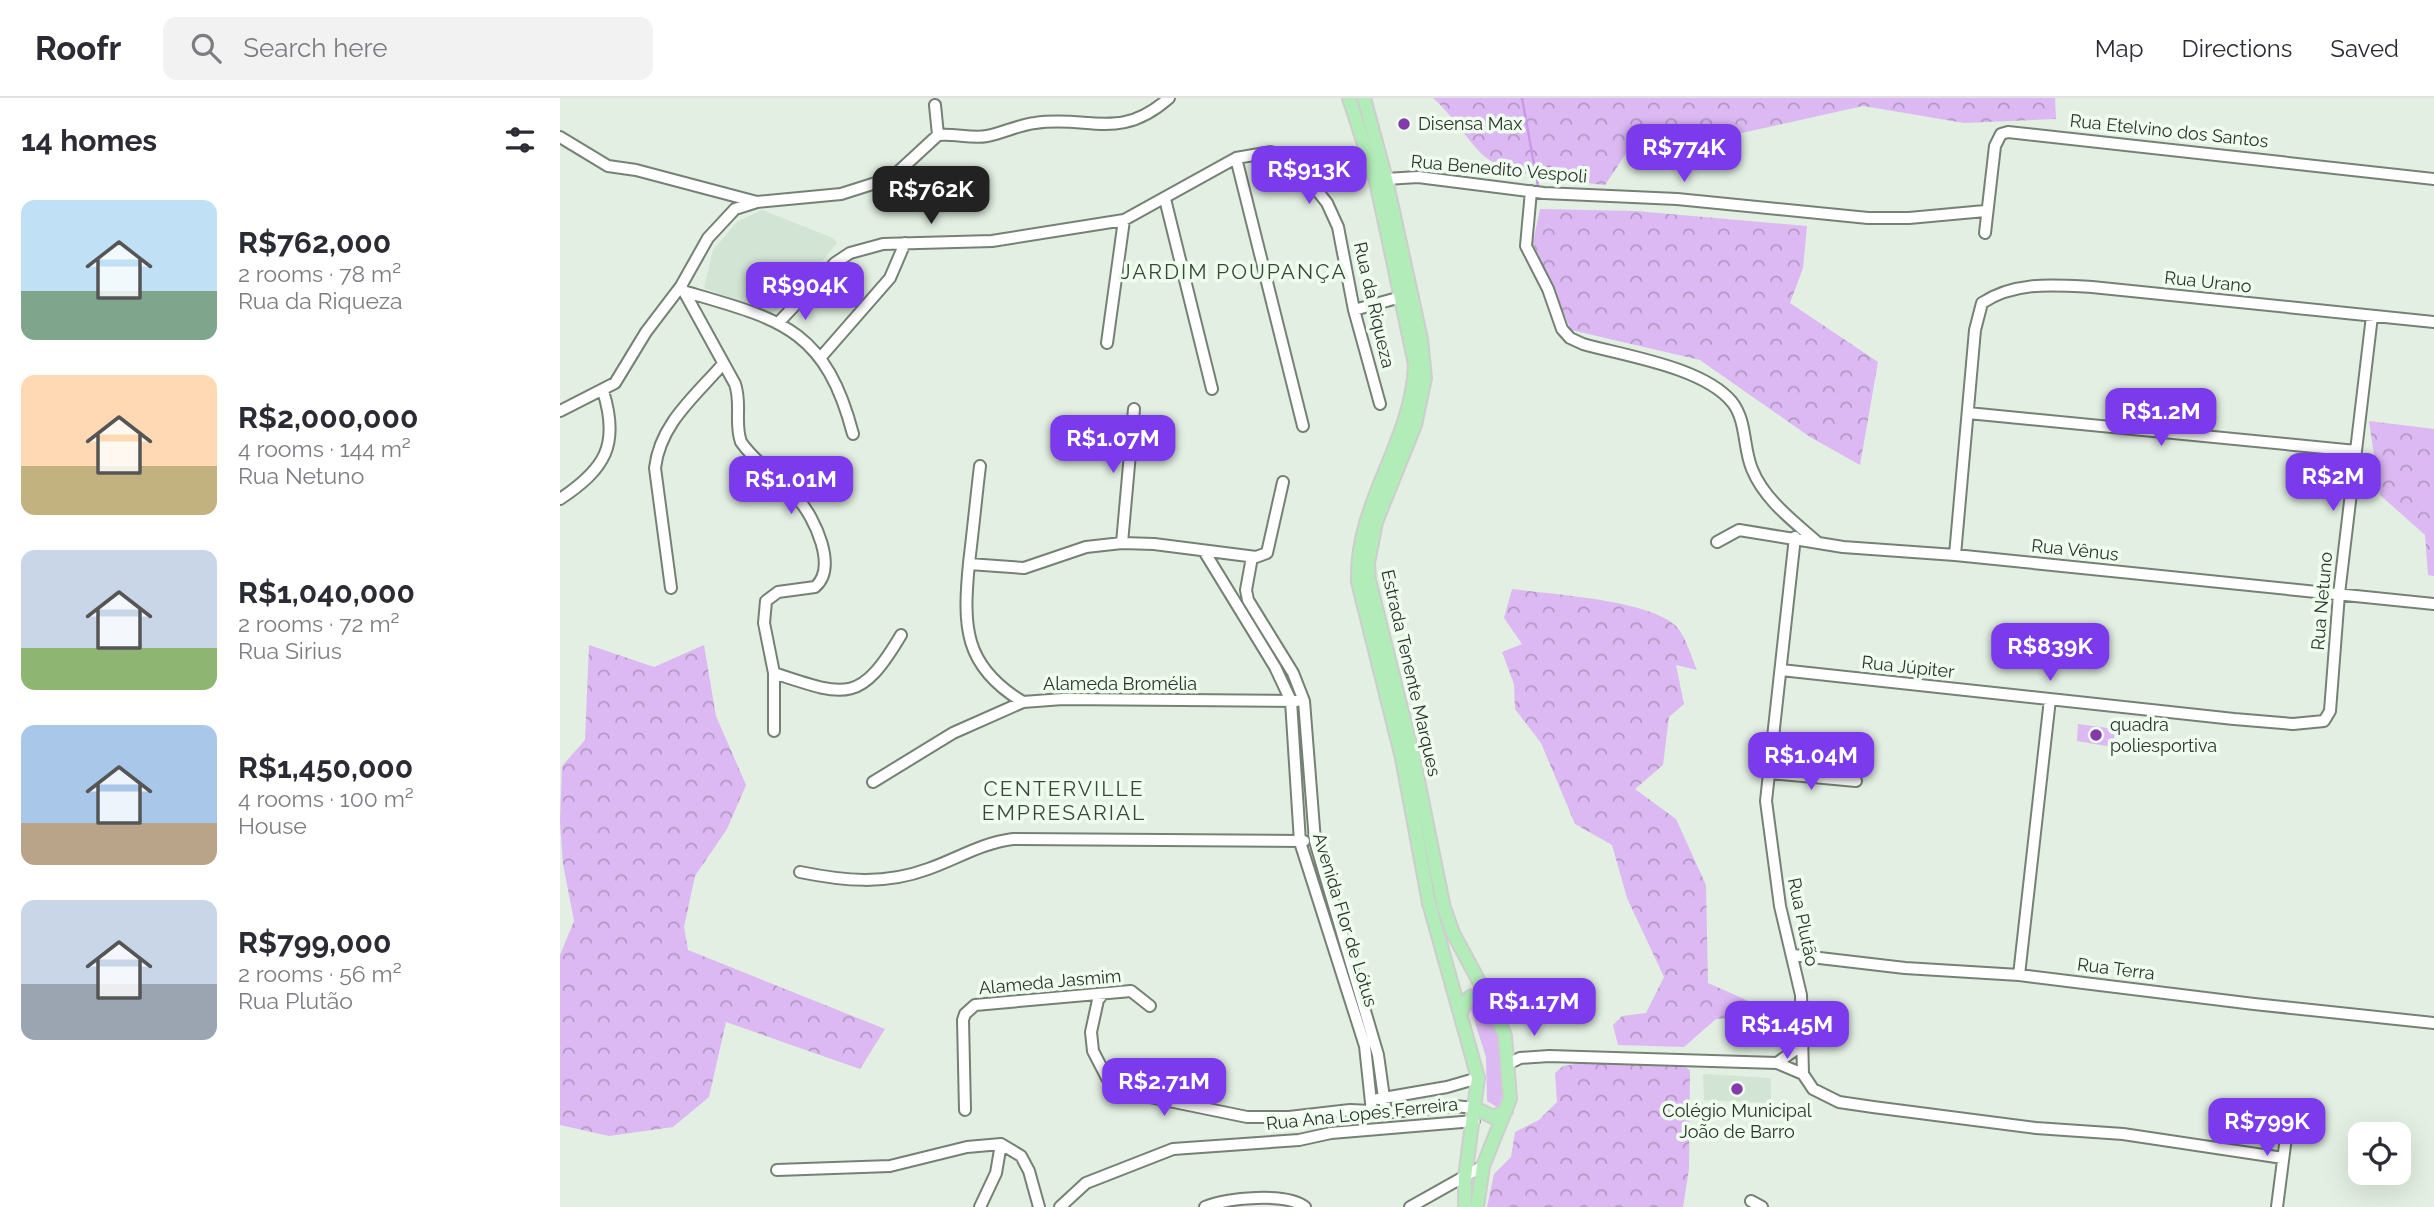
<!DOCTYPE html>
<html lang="en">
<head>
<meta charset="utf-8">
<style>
  :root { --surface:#fff; --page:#f2f2f3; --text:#2b2b33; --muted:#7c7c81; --line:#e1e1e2; --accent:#7c3aed }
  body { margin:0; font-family:Raleway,sans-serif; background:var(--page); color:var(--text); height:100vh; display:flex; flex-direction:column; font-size:26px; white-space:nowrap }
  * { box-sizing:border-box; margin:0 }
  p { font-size:23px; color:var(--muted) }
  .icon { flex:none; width:38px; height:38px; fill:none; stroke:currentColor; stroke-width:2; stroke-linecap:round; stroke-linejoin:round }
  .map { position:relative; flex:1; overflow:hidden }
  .panel { display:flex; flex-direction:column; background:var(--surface); width:560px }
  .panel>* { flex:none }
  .controls { position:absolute; left:1788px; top:1024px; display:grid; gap:14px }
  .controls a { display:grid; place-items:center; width:63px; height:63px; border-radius:14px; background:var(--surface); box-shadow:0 7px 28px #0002; font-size:35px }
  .price { position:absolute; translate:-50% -60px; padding:0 16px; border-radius:14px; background:var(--accent); color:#fff; font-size:23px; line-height:46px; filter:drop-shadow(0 2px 4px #0008) }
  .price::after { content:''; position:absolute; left:50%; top:42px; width:21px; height:16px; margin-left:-10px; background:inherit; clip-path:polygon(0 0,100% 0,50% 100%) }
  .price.selected { background:#222; color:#fff }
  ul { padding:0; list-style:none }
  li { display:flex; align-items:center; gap:21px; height:175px; padding:0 21px }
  li span { display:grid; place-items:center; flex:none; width:196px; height:140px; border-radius:14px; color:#555 }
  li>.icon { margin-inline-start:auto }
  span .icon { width:84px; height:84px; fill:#fffc; stroke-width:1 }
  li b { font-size:30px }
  h2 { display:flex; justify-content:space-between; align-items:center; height:84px; padding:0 21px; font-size:30px }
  header { display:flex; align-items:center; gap:42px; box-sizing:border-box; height:98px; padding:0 35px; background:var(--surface); border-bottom:2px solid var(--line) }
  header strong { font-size:33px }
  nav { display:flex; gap:38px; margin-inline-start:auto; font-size:24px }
  .search { width:490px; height:63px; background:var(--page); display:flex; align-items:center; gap:18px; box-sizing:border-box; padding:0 24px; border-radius:14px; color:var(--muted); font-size:26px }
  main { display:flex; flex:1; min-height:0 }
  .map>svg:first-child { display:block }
</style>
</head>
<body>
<header>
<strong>Roofr</strong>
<div class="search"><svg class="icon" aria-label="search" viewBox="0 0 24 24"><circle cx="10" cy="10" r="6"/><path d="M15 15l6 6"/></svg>Search here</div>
<nav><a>Map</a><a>Directions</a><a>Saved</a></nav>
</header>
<main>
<section class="panel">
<h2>14 homes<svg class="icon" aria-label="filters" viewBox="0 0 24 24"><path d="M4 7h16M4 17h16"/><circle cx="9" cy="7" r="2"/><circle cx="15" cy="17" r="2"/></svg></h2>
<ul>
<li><span style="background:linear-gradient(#bfe0f5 65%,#7fa58c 0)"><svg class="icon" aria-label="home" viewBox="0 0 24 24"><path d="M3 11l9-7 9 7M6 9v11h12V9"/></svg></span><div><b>R$762,000</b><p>2 rooms · 78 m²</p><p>Rua da Riqueza</p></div></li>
<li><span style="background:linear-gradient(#ffd9b3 65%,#c2b280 0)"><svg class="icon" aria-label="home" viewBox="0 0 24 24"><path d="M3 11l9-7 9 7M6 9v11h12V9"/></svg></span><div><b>R$2,000,000</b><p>4 rooms · 144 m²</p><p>Rua Netuno</p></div></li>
<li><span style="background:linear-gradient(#c9d6e8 70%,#8fb573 0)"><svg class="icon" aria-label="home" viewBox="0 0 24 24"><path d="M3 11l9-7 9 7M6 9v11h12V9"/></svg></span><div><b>R$1,040,000</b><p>2 rooms · 72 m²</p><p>Rua Sirius</p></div></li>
<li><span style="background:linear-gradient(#a9c7e8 70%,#b9a48a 0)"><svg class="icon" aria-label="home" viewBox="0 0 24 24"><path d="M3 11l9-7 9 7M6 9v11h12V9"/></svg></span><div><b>R$1,450,000</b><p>4 rooms · 100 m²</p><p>House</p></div></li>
<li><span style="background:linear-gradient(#c9d6e8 60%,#9aa5b1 0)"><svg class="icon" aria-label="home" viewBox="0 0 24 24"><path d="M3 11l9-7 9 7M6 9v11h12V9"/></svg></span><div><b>R$799,000</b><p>2 rooms · 56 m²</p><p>Rua Plutão</p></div></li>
</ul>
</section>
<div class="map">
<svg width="1874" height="1109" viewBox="0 0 1874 1109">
  <defs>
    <pattern id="forest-crowns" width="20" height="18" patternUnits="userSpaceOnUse" patternTransform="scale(1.75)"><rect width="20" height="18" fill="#dcb9f2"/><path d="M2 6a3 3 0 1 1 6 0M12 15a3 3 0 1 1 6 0" fill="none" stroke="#b397c4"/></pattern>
  </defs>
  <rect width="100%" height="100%" fill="#e2efe2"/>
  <path fill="#d2e4d3" d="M 202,112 L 273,140 L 277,145 L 228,206 L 211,215 L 144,190 L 153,152 L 177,124 Z
    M 1143,976 L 1211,980 L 1211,1005 L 1144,1002 Z"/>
  <path fill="#dcb9f2" d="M 1518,626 L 1555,631 L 1553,649 L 1517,643 Z
    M 919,903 C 924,908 929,914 932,921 C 941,937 950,997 937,1009 L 927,1003 L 926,959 L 909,906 Z"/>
  <path fill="url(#forest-crowns)" d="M 873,0 L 1495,0 L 1496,21 L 1404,25 L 1303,8 L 1146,43 L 1075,42 L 1045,87 C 1007,82 961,81 928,61 C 912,50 892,16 873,0 Z
    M 980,111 L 1076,113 L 1247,128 L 1243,170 L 1230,205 L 1318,264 L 1300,367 L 1250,339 L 1140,262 L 1011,232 L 973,145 Z
    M 1809,323 L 1874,331 L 1874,478 L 1868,477 L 1865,437 L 1820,397 Z
    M 952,491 C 990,496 1090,502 1116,528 C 1126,538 1131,559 1137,572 L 1116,567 L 1124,606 L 1109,619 L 1103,667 L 1075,691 L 1116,721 L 1146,787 L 1148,885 L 1220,917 L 1156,921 L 1124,949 L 1058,947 L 1053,927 L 1062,918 L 1086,915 L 1104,879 L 1067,800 L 1052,747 L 1015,726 L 981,645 L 955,611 L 954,586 L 942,554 L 962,546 L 944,520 Z
    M 29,547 L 94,569 L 144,547 L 156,618 L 186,687 L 167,731 L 135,778 L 124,829 L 128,852 L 325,931 L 300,971 L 166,924 L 149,999 L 113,1029 L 49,1038 L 0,1027 L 0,857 L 14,823 L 3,766 L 0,723 L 2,668 L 25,642 Z
    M 1020,965 L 1125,968 L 1130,973 L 1129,1071 L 1123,1109 L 927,1109 L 934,1076 L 951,1059 L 955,1034 L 979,1022 L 997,1004 L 995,975 L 1003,968 Z"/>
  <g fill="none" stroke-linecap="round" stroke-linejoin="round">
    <path stroke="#ca99e7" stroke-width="2.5" d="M 962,0 L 978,88"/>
    <g stroke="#758175" stroke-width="14">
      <path id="minor" d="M 375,7 L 378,37
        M 0,39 L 48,68 L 76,72 L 197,104
        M 676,60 L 743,328
        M 826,81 L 858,79 L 984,95 L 1117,101 L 1308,120 L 1349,120 L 1425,113
        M 971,93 L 966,148 L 988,191 L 1002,231 L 1010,240 L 1023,246 C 1065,258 1143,269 1172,304 C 1187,323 1183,350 1192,371 C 1204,401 1232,422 1256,443
        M 605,101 L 652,291
        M 1425,135 L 1435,48 L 1441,36 L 1448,34 L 1874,81
        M 121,188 L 175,286 C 182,306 174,325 181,344 C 196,366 220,380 238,401 C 255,420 278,470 255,489 L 218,494 L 206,503 L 204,525 L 214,575 L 214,633
        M 123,193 C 219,221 265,229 293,336
        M 794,212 L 841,199
        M 220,223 L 275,165 L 290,155 L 323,146 L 432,143 L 564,122 L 676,60 L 711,54 L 728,60 L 741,72 L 767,105 L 778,129 L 794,212 L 820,306
        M 547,245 L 564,122
        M 261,259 L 330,180 L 345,145
        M 0,313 L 55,285 L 86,234 L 121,188 L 148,140 L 175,111 L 197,104 L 281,96 L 322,83 L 339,73 L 378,37 C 394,35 411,41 427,38 C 443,35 458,27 475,25 C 530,17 559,44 609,0
        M 1408,315 L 1796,353
        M 420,368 C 416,401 413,433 409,465 C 403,528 403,568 463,604
        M 0,401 C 45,371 60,347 43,293
        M 1235,439 L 1206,703 L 1220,808 L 1241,897 L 1243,976 L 1253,991 L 1279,1004 L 1313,1009 L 1476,1030 L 1563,1036 L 1723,1060
        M 1157,444 L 1179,432 L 1283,449 L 1395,457 L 1874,506
        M 562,445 L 574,311
        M 644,453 L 715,569 L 731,603 L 740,744 L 805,948 L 812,1014
        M 1395,457 L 1415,232 L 1422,205 C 1455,183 1494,187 1532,189 L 1874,224
        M 692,459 L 686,492 L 688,502 L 733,575 L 744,603 L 755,743 L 818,957 L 826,1014
        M 409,466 L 464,470 L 526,449 L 562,445 L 594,446 L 696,459 L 707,455 L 723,384
        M 111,490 L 95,370 C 100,326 135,298 163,266
        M 1221,572 L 1674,621 L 1733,626 L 1764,623 L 1770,613 L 1779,496 L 1812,218
        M 214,575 C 286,599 300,606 341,537
        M 1209,675 L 1296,683
        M 313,684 L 393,635 L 463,604 L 503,601 L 737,603
        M 240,774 C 284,783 325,787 368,771 C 397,761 421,745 453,741 L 744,743
        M 1234,857 L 1345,870 L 1459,877 L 1694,906 L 1874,925
        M 1459,877 L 1490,601
        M 543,896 L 538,902 L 531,934 L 533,953 L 547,980 L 575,996 L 687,1019 L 729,1019 L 790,1012 L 832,1014 L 894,1008 L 915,1010
        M 1217,965 L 1243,976
        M 948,966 L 960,960 L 989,958 L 1217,965 L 1242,947
        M 818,1001 L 887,989 L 918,980
        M 405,1012 L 403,922 L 405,916 L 415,907 L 571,893 L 590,908
        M 217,1072 L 330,1068 L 407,1049 L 441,1046 L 461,1058 L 469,1073 L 479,1109
        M 1191,1103 L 1202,1109
        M 420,1109 L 436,1075 L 441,1046
        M 500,1109 L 526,1085 L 613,1051 L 739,1042 L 771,1035 L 914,1023
        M 645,1109 C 667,1100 726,1094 745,1109
        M 850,1109 L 923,1068
        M 1717,1109 L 1729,1016"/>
    </g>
    <g stroke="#cdcecd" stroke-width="16">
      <path id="major" d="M 789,0 L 816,83 L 855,266 C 853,343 795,405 798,484 L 842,660 L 869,805 L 918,980 L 905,1079 L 905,1109
        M 804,0 L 826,81 L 861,241 L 865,280 L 855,327 L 816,424 L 808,465 L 809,482 L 853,658 L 884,810 L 893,835 L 937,917 L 945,938 L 950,1001 L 923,1068 L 917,1109
        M 901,915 C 906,899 912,892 928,904
        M 915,1010 L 933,1019 L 946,1013"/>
    </g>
    <use href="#minor" stroke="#fff" stroke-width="10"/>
    <use href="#major" stroke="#b2ecb8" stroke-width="12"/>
  </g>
  <g fill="#853aac" stroke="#effdef" stroke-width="2.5">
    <circle cx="844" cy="26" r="7"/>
    <circle cx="1536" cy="637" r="7"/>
    <circle cx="1177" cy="991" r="7"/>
  </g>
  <g text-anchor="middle" stroke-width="7" stroke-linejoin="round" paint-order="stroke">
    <g font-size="18" fill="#2d322d" stroke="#effdef" text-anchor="start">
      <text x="858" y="32">Disensa Max</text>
      <text x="1550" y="633">quadra<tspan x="1550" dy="21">poliesportiva</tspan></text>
      <text x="1177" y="1019" text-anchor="middle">Colégio Municipal<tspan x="1177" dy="21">João de Barro</tspan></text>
    </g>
    <g font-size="18" fill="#2d322d" stroke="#effdef">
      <text transform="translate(1609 33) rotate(6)" y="6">Rua Etelvino dos Santos</text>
      <text transform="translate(939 71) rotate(5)" y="6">Rua Benedito Vespoli</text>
      <text transform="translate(1648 184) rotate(6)" y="6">Rua Urano</text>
      <text transform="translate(814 207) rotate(77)" y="6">Rua da Riqueza</text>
      <text transform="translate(1515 452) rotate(6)" y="6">Rua Vênus</text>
      <text transform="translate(1762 503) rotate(-85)" y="6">Rua Netuno</text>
      <text transform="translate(1348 569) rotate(6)" y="6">Rua Júpiter</text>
      <text transform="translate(851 575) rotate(77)" y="6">Estrada Tenente Marques</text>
      <text x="560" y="592">Alameda Bromélia</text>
      <text transform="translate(785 822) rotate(73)" y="6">Avenida Flor de Lótus</text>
      <text transform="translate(1243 824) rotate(78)" y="6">Rua Plutão</text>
      <text transform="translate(1556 871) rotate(7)" y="6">Rua Terra</text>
      <text transform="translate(490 884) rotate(-5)" y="6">Alameda Jasmim</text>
      <text transform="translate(802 1016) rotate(-6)" y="6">Rua Ana Lopes Ferreira</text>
    </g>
    <g font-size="21" letter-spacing="2" fill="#3b463b" stroke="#effdef">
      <text x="674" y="181">JARDIM POUPANÇA</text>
      <text x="504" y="698">CENTERVILLE<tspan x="504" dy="24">EMPRESARIAL</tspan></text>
    </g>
  </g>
</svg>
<div class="controls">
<a><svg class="icon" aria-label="locate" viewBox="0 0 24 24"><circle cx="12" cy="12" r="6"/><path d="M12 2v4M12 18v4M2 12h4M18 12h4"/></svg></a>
</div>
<b class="price" style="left:1124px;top:86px">R$774K</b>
<b class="price" style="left:749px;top:108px">R$913K</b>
<b class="price selected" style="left:371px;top:128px">R$762K</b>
<b class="price" style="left:245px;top:224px">R$904K</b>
<b class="price" style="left:1601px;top:350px">R$1.2M</b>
<b class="price" style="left:553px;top:377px">R$1.07M</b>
<b class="price" style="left:1773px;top:415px">R$2M</b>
<b class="price" style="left:231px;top:418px">R$1.01M</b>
<b class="price" style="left:1490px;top:585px">R$839K</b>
<b class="price" style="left:1251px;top:694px">R$1.04M</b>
<b class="price" style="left:974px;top:940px">R$1.17M</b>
<b class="price" style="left:1227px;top:963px">R$1.45M</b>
<b class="price" style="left:604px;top:1020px">R$2.71M</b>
<b class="price" style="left:1707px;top:1060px">R$799K</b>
</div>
</main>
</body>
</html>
